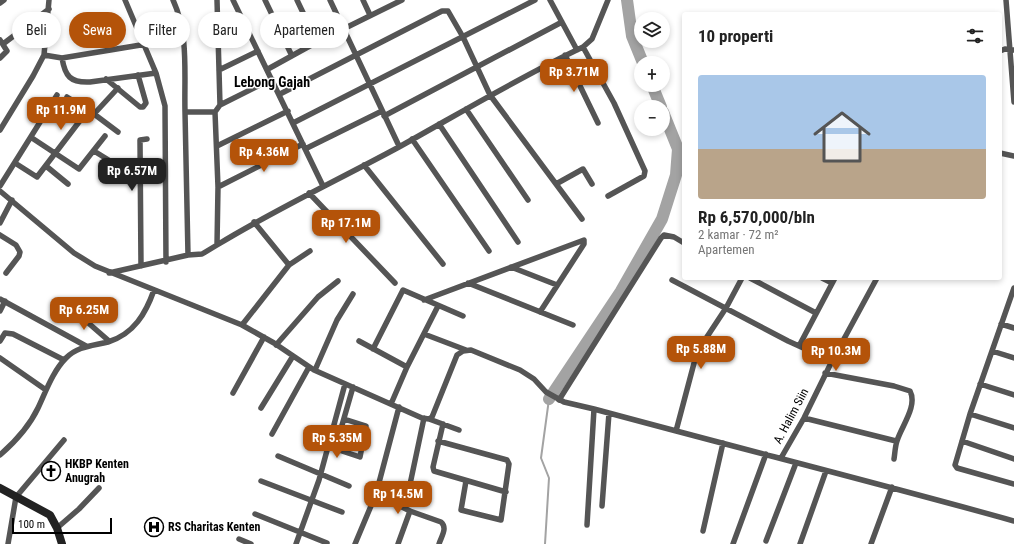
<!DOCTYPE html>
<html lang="id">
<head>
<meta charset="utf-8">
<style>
  :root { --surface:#fff; --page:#f2f2f2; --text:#222; --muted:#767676; --accent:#b45309 }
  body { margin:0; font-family:"Roboto Condensed",sans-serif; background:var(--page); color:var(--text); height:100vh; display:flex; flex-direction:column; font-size:15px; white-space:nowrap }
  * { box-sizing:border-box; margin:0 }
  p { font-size:13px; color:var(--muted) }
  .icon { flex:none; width:22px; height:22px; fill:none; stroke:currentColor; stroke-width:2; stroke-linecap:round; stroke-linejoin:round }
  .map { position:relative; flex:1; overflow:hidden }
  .drawer { position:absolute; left:682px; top:12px; width:320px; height:268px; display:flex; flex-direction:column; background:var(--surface); border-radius:4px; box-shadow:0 2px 6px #0003 }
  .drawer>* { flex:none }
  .hud { position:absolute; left:12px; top:12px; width:380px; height:36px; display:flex; gap:8px }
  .tools { position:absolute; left:634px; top:12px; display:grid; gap:8px }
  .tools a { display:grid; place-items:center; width:36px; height:36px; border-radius:50%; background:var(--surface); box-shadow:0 2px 6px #0003; font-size:20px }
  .scale { position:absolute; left:12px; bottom:10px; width:100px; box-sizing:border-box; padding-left:4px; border:2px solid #000; border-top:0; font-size:11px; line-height:14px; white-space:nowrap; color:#000; -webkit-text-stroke:3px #fff; paint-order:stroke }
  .price { position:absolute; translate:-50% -34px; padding:0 9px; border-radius:8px; background:var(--accent); color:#fff; font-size:13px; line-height:26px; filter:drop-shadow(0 1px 2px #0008) }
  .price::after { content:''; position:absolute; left:50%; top:24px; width:12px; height:9px; margin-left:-6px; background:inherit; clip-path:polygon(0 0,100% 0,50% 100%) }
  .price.current { background:#222; color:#fff }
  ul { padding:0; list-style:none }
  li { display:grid; align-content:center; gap:8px; height:212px; padding:0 16px }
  li span { display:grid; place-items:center; height:124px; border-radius:4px; color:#555 }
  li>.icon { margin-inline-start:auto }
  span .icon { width:72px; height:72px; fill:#fffc; stroke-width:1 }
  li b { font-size:17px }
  h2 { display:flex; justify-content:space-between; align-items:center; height:48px; padding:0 16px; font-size:17px }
  .pill { padding:0 14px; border-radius:18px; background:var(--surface); box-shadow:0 2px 6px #0003; font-size:14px; line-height:36px }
  .pill.current { background:var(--accent); color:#fff }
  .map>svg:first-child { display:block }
</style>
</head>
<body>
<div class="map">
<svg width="1014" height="544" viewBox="0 0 1014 544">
  <rect width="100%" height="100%" fill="#fff"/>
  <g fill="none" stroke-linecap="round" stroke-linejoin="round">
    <path stroke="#a3a3a3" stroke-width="2" d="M 545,544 L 549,478 L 541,458 L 549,399"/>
    <path stroke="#a3a3a3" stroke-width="12" d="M 627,0 L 632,36 L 643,63
      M 652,85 L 661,107
      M 549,399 L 621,291 L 662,219 L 676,175 L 678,149 L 663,112"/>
    <path stroke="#555" stroke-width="5.5" d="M 125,0 L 156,73 L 165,106 L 166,262
      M 173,0 C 189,34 184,75 185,112
      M 217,0 L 220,105
      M 233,0 L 323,186
      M 265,0 L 292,56
      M 297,0 L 317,42
      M 330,0 L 399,146
      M 363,0 L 370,15
      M 550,0 L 577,50
      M 1006,0 L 1014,102
      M 0,3 L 4,0
      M 0,40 L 7,51 L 0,58
      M 3,44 L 49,9
      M 583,47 L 592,39 L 608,0
      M 1000,51 L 1005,49 L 1014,50
      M 44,55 L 62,58 L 183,38
      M 565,55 L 598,123
      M 62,58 C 65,76 70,83 90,82 L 156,73
      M 268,69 L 317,42 L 402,0
      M 219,70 L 258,51
      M 106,79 L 140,107 L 143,107 L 146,103 L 138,75
      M 280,94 L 442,11 L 448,11 L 463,37 L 490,95 L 582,219
      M 67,97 L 94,114 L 118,132
      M 466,109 L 528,200
      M 94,114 L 118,88
      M 384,116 L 562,22
      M 293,123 L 535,0
      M 439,124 L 518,242
      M 0,130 L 33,76 L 44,55 L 49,0
      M 32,138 L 79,169 L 105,136
      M 412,139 L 489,251
      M 217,146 L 288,111
      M 305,149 L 382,111
      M 94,151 L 115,164
      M 1000,153 L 1014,156
      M 15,163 L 37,177 L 82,118
      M 364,165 L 443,264
      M 46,166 L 68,184
      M 556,184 L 583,169 L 592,184
      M 0,186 L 57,95
      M 218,187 L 303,144
      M 0,191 L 74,253 L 95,266 L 242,325 L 274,343 L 314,370 L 422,418 L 429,419 L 432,417 L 457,355 L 463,351 L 471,350 L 520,370 L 534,379 L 546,392 L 564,402 L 594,409 C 734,447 874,482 1014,521
      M 309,193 L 395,283
      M 254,222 L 289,265
      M 0,223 L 12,200
      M 0,235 L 16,245 L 20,252 L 19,256 L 6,273
      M 217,245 C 276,209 338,180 399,147 C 460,113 520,77 583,47 L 614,103 L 645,171 L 644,176 L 608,196
      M 188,255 L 185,112 L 215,112
      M 141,266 L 140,140 L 147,139
      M 511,267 L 557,285
      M 109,273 L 188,255 L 202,254 L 217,245 L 218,187 L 215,112 L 220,105 L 272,79
      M 750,278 L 816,313
      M 822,278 L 832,283
      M 672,280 L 788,341 L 832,361
      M 468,283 L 573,325
      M 1014,288 L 970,414 L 955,465 L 957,468 L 1014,484
      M 0,299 L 86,346
      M 424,300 L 584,240 L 584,244 L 540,312
      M 70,307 L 109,341
      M 0,311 L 5,301
      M 1001,324 L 1014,328
      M 242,325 L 289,265 L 310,251
      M 424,334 L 466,350
      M 0,341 L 5,333 L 13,334 L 64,360
      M 359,341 L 407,367 L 391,404
      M 276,345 L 318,297 L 338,281
      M 799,346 L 835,278
      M 373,349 L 403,290 L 463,316
      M 992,351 L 1014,358
      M 0,358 L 46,390
      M 407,367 L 438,306
      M 315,370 L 337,320 L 353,294
      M 825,373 L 894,386 L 910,391 C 918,406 901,427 897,441 C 895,447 895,453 894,459
      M 980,384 L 1014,395
      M 233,393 L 264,337
      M 559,400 L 661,238 L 664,235 L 674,237 L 684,243
      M 261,408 L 293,356
      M 970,414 L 1014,428
      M 804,418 L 896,441
      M 344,419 L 366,426 L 360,457 L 339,450 L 336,446 L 353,387
      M 429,419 L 459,430
      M 443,424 L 433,467 L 434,471 L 506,492
      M 676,431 L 697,352 L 726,308 L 742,278
      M 272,434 L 309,367
      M 438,441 L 507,460 L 509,464 L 501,520 L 461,510 L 466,481
      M 962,441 L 1014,459
      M 0,455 C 16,441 29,427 38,408 C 46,391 53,371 66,358 C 78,346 92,346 108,342 C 134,334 146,313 154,290
      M 278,456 L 349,486
      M 781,458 L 804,418 L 832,361 L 877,278
      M 261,481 L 342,512
      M 376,494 L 410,511 L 398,544
      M 602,506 L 609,413
      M 405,508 L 424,418
      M 410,511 L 441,522 C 448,528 441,537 439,544
      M 255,514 L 327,543
      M 587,525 L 594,409
      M 57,528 L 79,509 L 99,488
      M 703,531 L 723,443
      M 239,539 L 251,544
      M 766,541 L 796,463
      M 8,544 L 16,497 L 64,440
      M 296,544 L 319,480 L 345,384
      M 355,544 L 376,494 L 399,407
      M 733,544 L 766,454
      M 800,544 L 826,471
      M 871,544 L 892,487"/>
    <path stroke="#222" stroke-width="8" d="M 0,488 L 50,515 L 57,528 L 62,544"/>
  </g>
  <defs>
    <g id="church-ring" transform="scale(1)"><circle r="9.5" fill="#fff" stroke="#000" stroke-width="1.5"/><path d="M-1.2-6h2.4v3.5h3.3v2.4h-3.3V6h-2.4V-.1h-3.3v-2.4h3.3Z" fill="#000"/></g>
    <g id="hospital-ring" transform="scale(1)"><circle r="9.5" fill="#fff" stroke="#000" stroke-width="1.5"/><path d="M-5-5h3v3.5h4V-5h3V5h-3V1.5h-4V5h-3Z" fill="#000"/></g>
  </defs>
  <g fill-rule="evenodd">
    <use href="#church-ring" x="51" y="471"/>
    <use href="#hospital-ring" x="154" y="527"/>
  </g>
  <g text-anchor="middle" stroke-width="3" stroke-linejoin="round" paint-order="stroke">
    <g font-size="12" fill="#000" stroke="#fff">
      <text transform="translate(791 416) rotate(-62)" y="4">A. Halim Siin</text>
    </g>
    <g font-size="12" font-weight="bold" fill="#000" stroke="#fff" text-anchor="start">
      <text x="65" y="468">HKBP Kenten<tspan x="65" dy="14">Anugrah</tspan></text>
      <text x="168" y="531">RS Charitas Kenten</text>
    </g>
    <g font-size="14" font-weight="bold" fill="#000" stroke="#fff">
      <text x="272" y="87">Lebong Gajah</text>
    </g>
  </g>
</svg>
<div class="tools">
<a><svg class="icon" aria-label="layers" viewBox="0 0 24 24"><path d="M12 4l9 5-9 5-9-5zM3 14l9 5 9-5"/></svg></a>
<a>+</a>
<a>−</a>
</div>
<div class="scale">100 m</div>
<b class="price" style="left:574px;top:93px">Rp 3.71M</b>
<b class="price" style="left:61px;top:131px">Rp 11.9M</b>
<b class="price" style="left:264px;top:173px">Rp 4.36M</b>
<b class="price current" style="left:132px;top:192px">Rp 6.57M</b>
<b class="price" style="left:346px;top:244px">Rp 17.1M</b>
<b class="price" style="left:84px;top:331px">Rp 6.25M</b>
<b class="price" style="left:701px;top:370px">Rp 5.88M</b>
<b class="price" style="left:836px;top:372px">Rp 10.3M</b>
<b class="price" style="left:337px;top:459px">Rp 5.35M</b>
<b class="price" style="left:398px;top:515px">Rp 14.5M</b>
<div class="hud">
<a class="pill">Beli</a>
<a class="pill current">Sewa</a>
<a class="pill">Filter</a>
<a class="pill">Baru</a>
<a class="pill">Apartemen</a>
</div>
<section class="drawer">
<h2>10 properti<svg class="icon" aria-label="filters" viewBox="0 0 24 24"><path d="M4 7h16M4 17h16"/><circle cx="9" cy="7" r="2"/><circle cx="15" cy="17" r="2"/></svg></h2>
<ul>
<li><span style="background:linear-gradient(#a9c7e8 60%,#b9a48a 0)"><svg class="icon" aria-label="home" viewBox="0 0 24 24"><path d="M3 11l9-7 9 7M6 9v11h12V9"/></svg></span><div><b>Rp 6,570,000/bln</b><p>2 kamar · 72 m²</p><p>Apartemen</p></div></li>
</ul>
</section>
</div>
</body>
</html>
